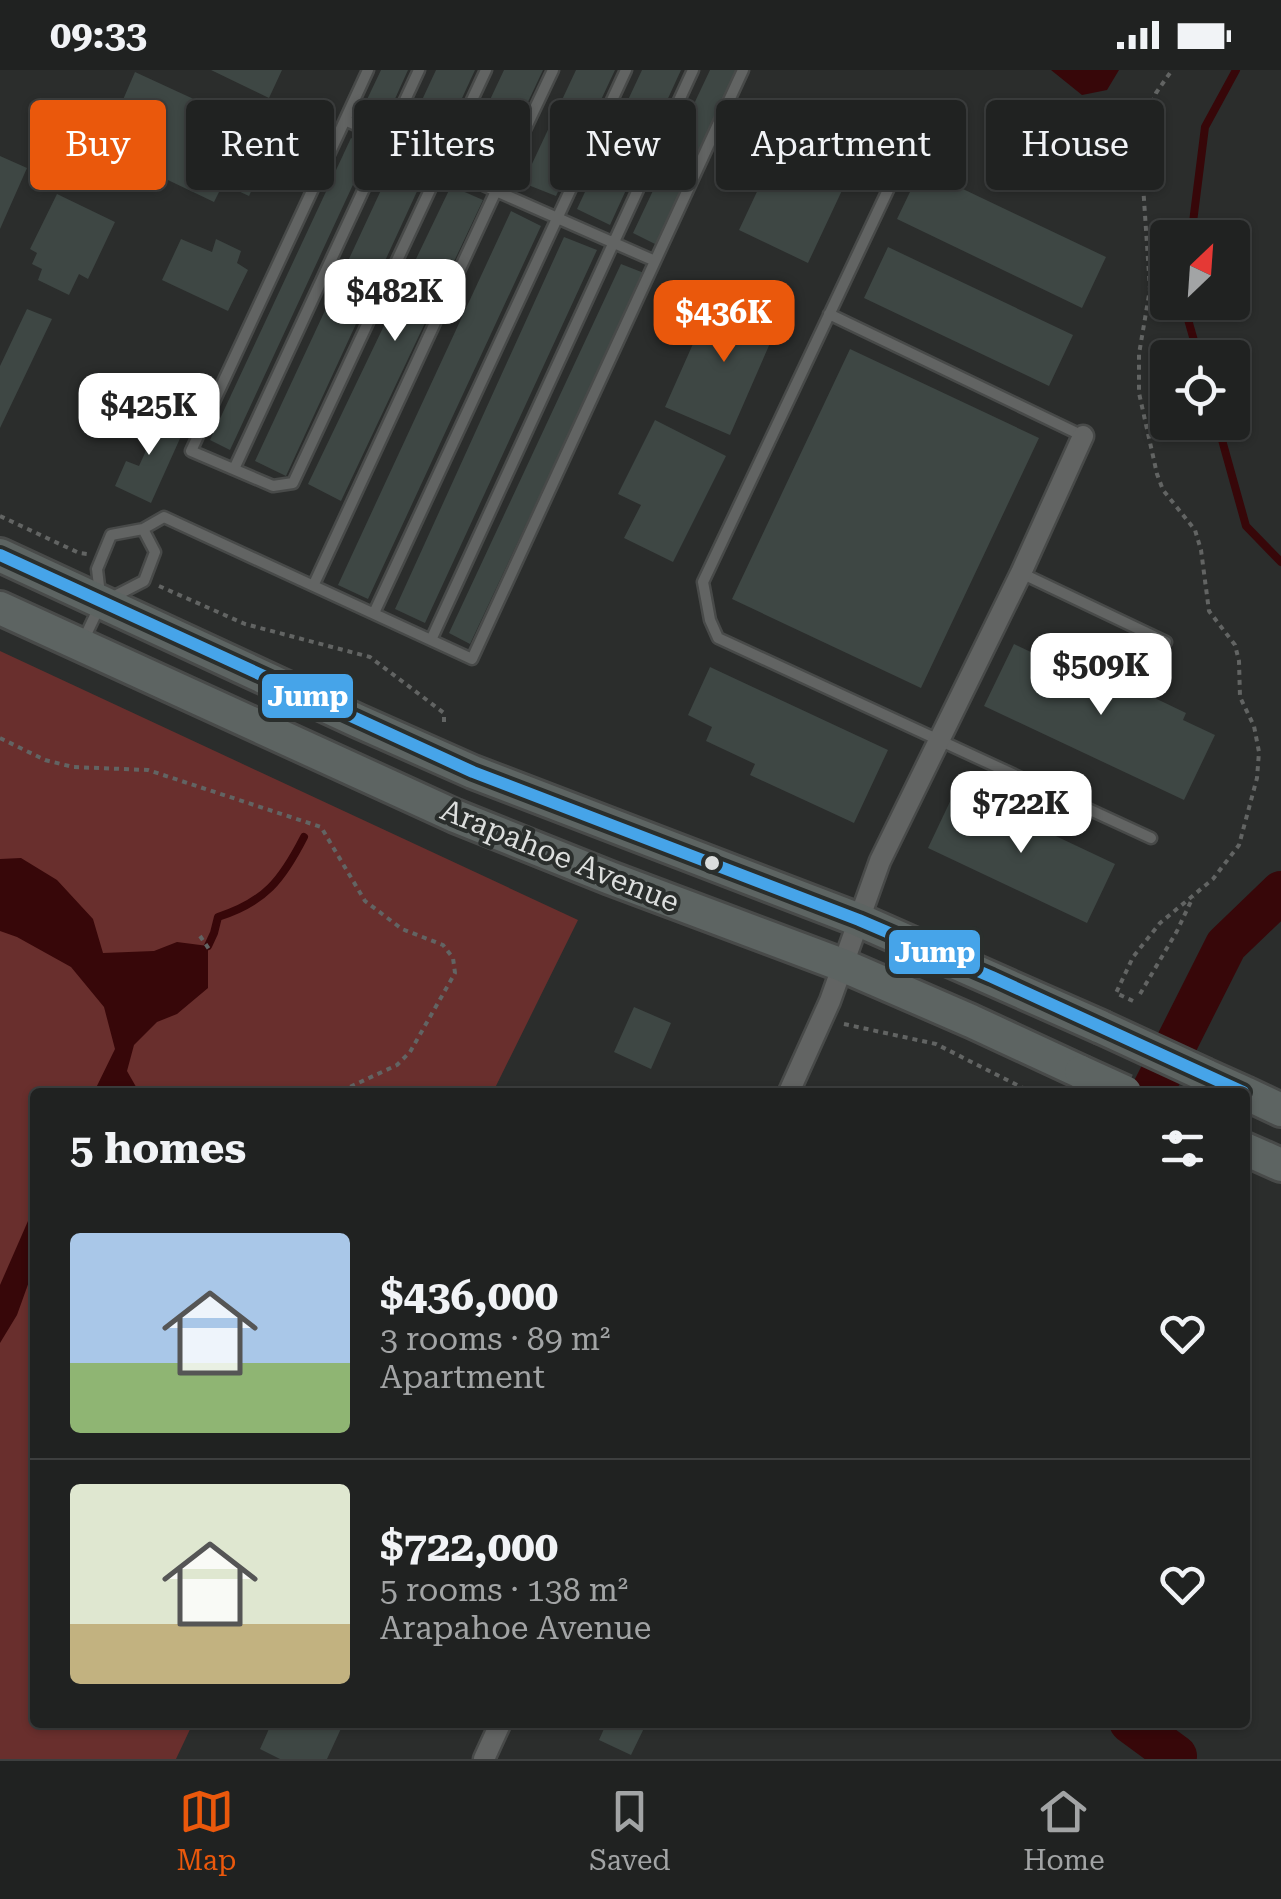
<!DOCTYPE html>
<html lang="en">
<head>
<meta charset="utf-8">
<style>
  :root { --surface:#202221; --page:#282a2a; --text:#f1f3f6; --muted:#a2a4a5; --line:#3d3f3f; --accent:#ea580c }
  body { margin:0; font-family:"Roboto Serif",serif; background:var(--page); color:var(--text); height:100vh; display:flex; flex-direction:column; font-size:38px; white-space:nowrap }
  * { box-sizing:border-box; margin:0 }
  p { font-size:32px; color:var(--muted) }
  .icon { flex:none; width:55px; height:55px; fill:none; stroke:currentColor; stroke-width:2; stroke-linecap:round; stroke-linejoin:round }
  .map { position:relative; flex:1; overflow:hidden }
  .sheet { position:absolute; left:30px; top:1018px; width:1220px; height:640px; display:flex; flex-direction:column; background:var(--surface); border-radius:10px; box-shadow:0 2px 8px #0004,0 0 0 2px var(--line) }
  .sheet>* { flex:none }
  .top-card { position:absolute; left:30px; top:30px; width:1222px; height:90px; display:flex; gap:20px }
  .needle { width:65px; rotate:25deg }
  .controls { position:absolute; left:1150px; top:150px; display:grid; gap:20px }
  .controls a { display:grid; place-items:center; width:100px; height:100px; border-radius:10px; background:var(--surface); box-shadow:0 2px 8px #0004,0 0 0 2px var(--line); font-size:50px }
  .price { position:absolute; translate:-50% -85px; padding:0 22px; border-radius:20px; background:#fff; color:#222; font-size:32px; line-height:65px; filter:drop-shadow(0 2px 5px #0008) }
  .price::after { content:''; position:absolute; left:50%; top:60px; width:30px; height:22px; margin-left:-15px; background:inherit; clip-path:polygon(0 0,100% 0,50% 100%) }
  .price.active { background:var(--accent); color:#fff }
  ul { padding:0; list-style:none }
  li { display:flex; align-items:center; gap:30px; height:250px; padding:0 40px }
  li+li { border-top:2px solid var(--line) }
  li span { display:grid; place-items:center; flex:none; width:280px; height:200px; border-radius:10px; color:#555 }
  li>.icon { margin-inline-start:auto }
  span .icon { width:120px; height:120px; fill:#fffc; stroke-width:1 }
  li b { font-size:42px }
  h2 { display:flex; justify-content:space-between; align-items:center; height:120px; padding:0 40px; font-size:42px }
  .tag { padding:0 35px; border-radius:10px; background:var(--surface); box-shadow:0 2px 8px #0004,0 0 0 2px var(--line); font-size:35px; line-height:90px }
  .tag.active { background:var(--accent); color:#fff }
  .status { display:flex; justify-content:space-between; align-items:center; height:70px; padding:0 50px; background:var(--surface); direction:ltr }
  .status svg { height:28px; fill:currentColor }
  .dock { display:flex; justify-content:space-around; align-items:center; height:140px; border-top:2px solid var(--line); background:var(--surface); font-size:28px; color:var(--muted) }
  .dock a { display:grid; justify-items:center; gap:5px }
  .dock .active { color:var(--accent) }
  .map>svg:first-child { display:block }
</style>
</head>
<body>
<div class="status"><b>09:33</b><svg viewBox="0 0 49 12"><path d="M0 12V9h3v3zM5 12V6h3v6zM10 12V3h3v9zM15 12V0h3v12zM26 1h20v11H26zM47 4h2v5h-2z"/></svg></div>
<div class="map">
<svg width="1281" height="1689" viewBox="0 0 1281 1689">
  <rect width="100%" height="100%" fill="#2b2d2c"/>
  <path fill="#692f2d" d="M 0,581 L 578,850 L 493,1022 L 35,1022 L 35,1652 L 193,1653 L 176,1689 L 0,1689 Z"/>
  <path fill="#370709" d="M 1051,0 L 1119,0 L 1107,20 L 1082,25 Z
    M 21,788 L 57,810 L 93,849 L 103,883 L 154,881 L 177,872 L 208,876 L 208,918 L 177,944 L 157,952 L 134,975 L 127,1001 L 139,1022 L 94,1022 L 115,979 L 104,937 L 71,897 L 17,867 L 0,861 L 0,789 Z
    M 35,1135 L 35,1195 L 17,1245 L 0,1273 L 0,1215 Z"/>
  <g fill="none" stroke-linecap="round" stroke-linejoin="round">
    <path stroke="#370709" stroke-width="8" d="M 1191,168 L 1205,57 L 1236,0
      M 1183,232 L 1199,288
      M 1217,352 L 1246,456 L 1281,492
      M 208,876 L 214,863 L 218,847 C 265,832 282,810 304,767"/>
    <path stroke="#370709" stroke-width="42" d="M 1152,1022 L 1226,875 L 1281,822
      M 1130,1652 L 1176,1686 L 1174,1689"/>
  </g>
  <path fill="#3e4744" d="M 211,0 L 282,0 L 269,28 Z
    M 381,0 L 408,0 L 385,51 L 362,40 Z
    M 436,0 L 475,0 L 440,76 L 408,60 Z
    M 504,0 L 543,0 L 496,100 L 464,85 Z
    M 576,0 L 615,0 L 556,126 L 523,113 Z
    M 642,0 L 681,0 L 610,155 L 577,139 Z
    M 710,0 L 737,0 L 657,175 L 633,163 Z
    M 135,2 L 276,67 L 249,126 L 223,114 L 214,132 L 128,91 L 136,74 L 109,62 Z
    M 791,49 L 860,82 L 808,193 L 739,160 Z
    M 351,68 L 370,78 L 230,380 L 210,370 Z
    M 0,86 L 27,98 L 0,159 Z
    M 395,90 L 425,104 L 286,406 L 255,391 Z
    M 921,99 L 1106,187 L 1082,238 L 897,149 Z
    M 451,116 L 483,130 L 341,431 L 308,414 Z
    M 57,124 L 115,152 L 88,209 L 79,204 L 69,225 L 38,210 L 42,199 L 32,194 L 37,183 L 30,179 Z
    M 511,141 L 541,156 L 368,529 L 338,515 Z
    M 564,167 L 597,180 L 425,553 L 395,539 Z
    M 181,169 L 212,182 L 216,169 L 241,181 L 237,193 L 248,200 L 228,241 L 162,210 Z
    M 888,177 L 1073,265 L 1049,316 L 864,228 Z
    M 621,194 L 644,203 L 470,574 L 449,563 Z
    M 726,224 L 781,248 L 730,365 L 665,337 L 700,258 L 710,262 Z
    M 27,239 L 52,249 L 0,358 L 0,296 Z
    M 850,279 L 1039,368 L 921,618 L 732,529 Z
    M 136,342 L 182,364 L 151,433 L 115,416 L 126,391 L 139,396 L 149,374 L 127,364 Z
    M 655,350 L 726,386 L 673,492 L 624,468 L 641,435 L 618,424 Z
    M 1038,572 L 1186,643 L 1183,650 L 1215,665 L 1184,730 L 984,636 L 1014,574 L 1033,583 Z
    M 710,597 L 888,680 L 854,753 L 750,705 L 755,694 L 706,671 L 712,657 L 688,645 Z
    M 956,719 L 1115,794 L 1087,853 L 928,778 Z
    M 634,937 L 671,953 L 651,999 L 614,982 Z
    M 272,1652 L 344,1652 L 327,1689 L 280,1689 L 260,1679 Z
    M 607,1652 L 647,1652 L 631,1685 L 599,1670 Z"/>
  <g fill="none" stroke-linecap="round" stroke-linejoin="round">
    <g stroke="#484a49" stroke-width="15">
      <path id="lane" d="M 553,0 L 496,121 L 655,191
        M 345,50 L 191,381 L 273,416 L 293,413 L 486,0
        M 913,67 L 703,512 L 710,550 L 718,568 L 1151,768
        M 829,244 L 1083,366
        M 234,399 L 419,0
        M 1021,503 L 1166,572
        M 314,514 L 496,121 L 345,50 L 368,0
        M 111,528 L 144,511 L 155,482 L 143,459
        M 374,543 L 626,0
        M 431,570 L 693,0
        M 83,571 L 101,533 L 97,499 L 111,465 L 143,459 L 164,447 L 472,589 L 743,0"/>
    </g>
    <g stroke="#484a49" stroke-width="25">
      <path id="street" d="M 789,1022 L 830,931 L 880,791 L 1021,503 L 1083,366
        M 484,1689 L 501,1652"/>
    </g>
    <g stroke="#484a49" stroke-width="38">
      <path id="primary" d="M 0,485 L 358,651 L 473,702 L 859,850 L 1101,957
        M 0,538 L 455,746 L 610,808 L 842,895 L 971,951 L 1081,1002
        M 1205,1005 L 1243,1022
        M 1245,1023 L 1281,1040
        M 1245,1079 L 1281,1095"/>
    </g>
    <path stroke="#626463" stroke-width="4" stroke-dasharray="5 5" stroke-linecap="butt" d="M 0,446 L 79,483 L 87,484
      M 159,516 L 245,554 L 370,587 L 444,643 L 444,657
      M 0,668 L 45,690 L 73,697 L 148,700 L 321,757 L 365,831 L 402,859 L 443,875 L 453,888 L 455,903 L 410,982 L 397,995 L 339,1022
      M 200,866 L 211,882
      M 1140,924 L 1177,861 L 1193,827
      M 1133,931 L 1116,923 L 1133,887 L 1160,853 L 1213,809 L 1239,775 L 1257,708 L 1259,682 L 1254,656 L 1240,627 L 1239,591 L 1235,575 L 1209,541 L 1201,480 L 1195,460 L 1163,420 L 1157,404 L 1139,323 L 1139,284 L 1150,219 L 1143,115 L 1142,58 L 1156,23 L 1172,0
      M 844,954 L 936,974 L 1031,1022"/>
    <use href="#lane" stroke="#626463" stroke-width="10"/>
    <use href="#street" stroke="#626463" stroke-width="20"/>
    <use href="#primary" stroke="#5d6462" stroke-width="32"/>
    <g stroke="#484a49" stroke-width="38" stroke-linecap="butt">
      <path id="primary-bridge" d="M 1101,957 L 1205,1005
        M 1081,1002 L 1125,1022"/>
    </g>
    <use href="#primary-bridge" stroke="#5d6462" stroke-width="32"/>
    <g stroke="#2a2e2c" stroke-width="20">
      <path id="bus-1" d="M 0,485 L 473,702 L 859,850 L 992,907 L 1243,1022"/>
    </g>
    <use href="#bus-1" stroke="#46a4e9" stroke-width="12"/>
  </g>
  <circle fill="#dcdedd" stroke="#2a2e2c" stroke-width="4" cx="712" cy="793" r="9"/>
  <g text-anchor="middle" stroke-width="8" stroke-linejoin="round" paint-order="stroke">
    <g font-size="30" fill="#dcdedd" stroke="#2a2e2c">
      <text transform="translate(560 786) rotate(22)" y="10">Arapahoe Avenue</text>
    </g>
  </g>
  <g stroke="#2a2e2c" stroke-width="4">
    <rect x="260" y="602" width="95" height="48" rx="10" fill="#46a4e9"/>
    <rect x="887" y="858" width="95" height="48" rx="10" fill="#46a4e9"/>
  </g>
  <g font-size="28" text-anchor="middle" font-weight="bold" fill="#fff">
    <text x="308" y="636">Jump</text>
    <text x="935" y="892">Jump</text>
  </g>
</svg>
<div class="controls">
<a><svg class="needle" viewBox="-14 -14 28 28"><path d="M0-13l5 13h-10z" fill="#e53935"/><path d="M0 13l5-13h-10z" fill="#a2a4a5"/></svg></a>
<a><svg class="icon" aria-label="locate" viewBox="0 0 24 24"><circle cx="12" cy="12" r="6"/><path d="M12 2v4M12 18v4M2 12h4M18 12h4"/></svg></a>
</div>
<b class="price" style="left:395px;top:274px">$482K</b>
<b class="price active" style="left:724px;top:295px">$436K</b>
<b class="price" style="left:149px;top:388px">$425K</b>
<b class="price" style="left:1101px;top:648px">$509K</b>
<b class="price" style="left:1021px;top:786px">$722K</b>
<div class="top-card">
<a class="tag active">Buy</a>
<a class="tag">Rent</a>
<a class="tag">Filters</a>
<a class="tag">New</a>
<a class="tag">Apartment</a>
<a class="tag">House</a>
</div>
<section class="sheet">
<h2>5 homes<svg class="icon" aria-label="filters" viewBox="0 0 24 24"><path d="M4 7h16M4 17h16"/><circle cx="9" cy="7" r="2"/><circle cx="15" cy="17" r="2"/></svg></h2>
<ul>
<li><span style="background:linear-gradient(#a9c7e8 65%,#8fb573 0)"><svg class="icon" aria-label="home" viewBox="0 0 24 24"><path d="M3 11l9-7 9 7M6 9v11h12V9"/></svg></span><div><b>$436,000</b><p>3 rooms · 89 m²</p><p>Apartment</p></div><svg class="icon" aria-label="heart" viewBox="0 0 24 24"><path d="M12 20l-8-8c-3-5 5-10 8-4 3-6 11-1 8 4z"/></svg></li>
<li><span style="background:linear-gradient(#dfe7d0 70%,#c2b280 0)"><svg class="icon" aria-label="home" viewBox="0 0 24 24"><path d="M3 11l9-7 9 7M6 9v11h12V9"/></svg></span><div><b>$722,000</b><p>5 rooms · 138 m²</p><p>Arapahoe Avenue</p></div><svg class="icon" aria-label="heart" viewBox="0 0 24 24"><path d="M12 20l-8-8c-3-5 5-10 8-4 3-6 11-1 8 4z"/></svg></li>
</ul>
</section>
</div>
<nav class="dock">
<a class="active"><svg class="icon" aria-label="map" viewBox="0 0 24 24"><path d="M3 6l6-2 6 2 6-2v14l-6 2-6-2-6 2zM9 4v14M15 6v14"/></svg>Map</a>
<a><svg class="icon" aria-label="saved" viewBox="0 0 24 24"><path d="M7 4h10v16l-5-4-5 4z"/></svg>Saved</a>
<a><svg class="icon" aria-label="home" viewBox="0 0 24 24"><path d="M3 11l9-7 9 7M6 9v11h12V9"/></svg>Home</a>
</nav>
</body>
</html>
